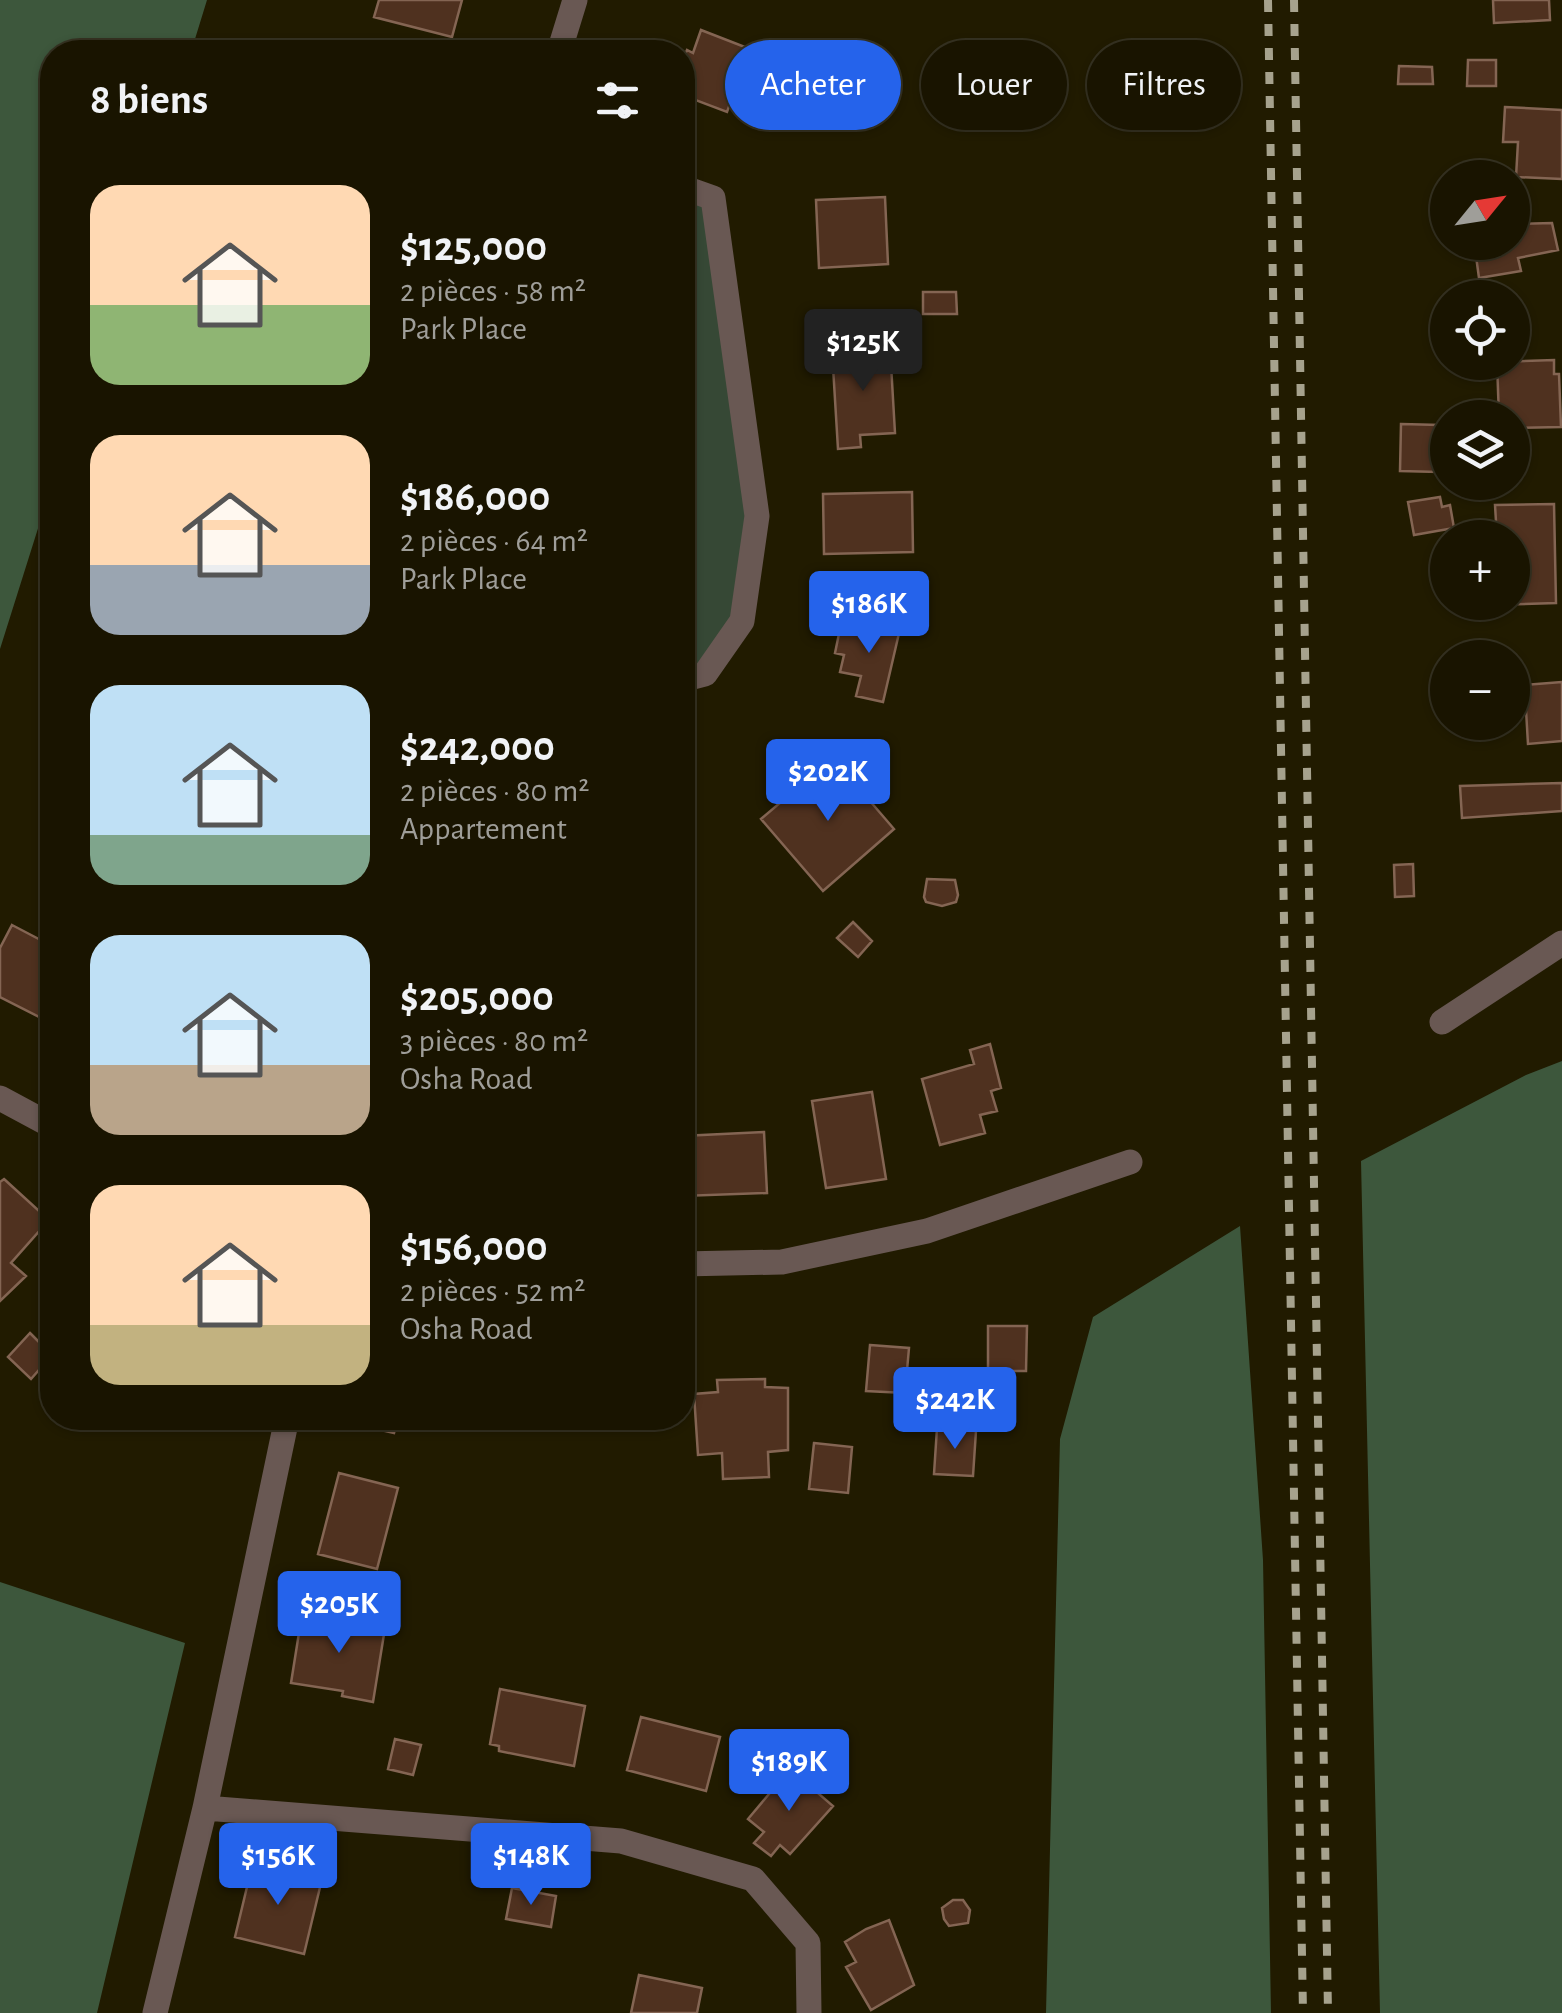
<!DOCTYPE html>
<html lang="fr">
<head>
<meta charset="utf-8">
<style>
  :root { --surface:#191400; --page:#26210f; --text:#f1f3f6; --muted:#9f9e99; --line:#373322; --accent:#2563eb }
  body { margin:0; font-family:"Alegreya Sans",sans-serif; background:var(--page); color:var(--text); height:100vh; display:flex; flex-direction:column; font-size:38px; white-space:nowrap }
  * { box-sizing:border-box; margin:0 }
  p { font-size:32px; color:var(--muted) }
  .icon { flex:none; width:55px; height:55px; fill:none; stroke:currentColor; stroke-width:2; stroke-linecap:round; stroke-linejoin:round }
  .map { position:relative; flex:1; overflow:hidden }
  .side { position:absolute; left:40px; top:40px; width:655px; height:1390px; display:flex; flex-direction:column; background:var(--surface); border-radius:40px; box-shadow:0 2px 8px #0004,0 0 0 2px var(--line) }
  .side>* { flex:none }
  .top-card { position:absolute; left:725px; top:40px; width:685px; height:90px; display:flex; gap:20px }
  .needle { width:65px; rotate:60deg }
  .controls { position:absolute; left:1430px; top:160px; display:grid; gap:20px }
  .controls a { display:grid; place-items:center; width:100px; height:100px; border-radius:50%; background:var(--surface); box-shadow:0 2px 8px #0004,0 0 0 2px var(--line); font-size:50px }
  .price { position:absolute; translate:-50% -85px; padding:0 22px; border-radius:10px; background:var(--accent); color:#fff; font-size:32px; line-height:65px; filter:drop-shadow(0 2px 5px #0008) }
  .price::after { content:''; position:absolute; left:50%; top:60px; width:30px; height:22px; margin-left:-15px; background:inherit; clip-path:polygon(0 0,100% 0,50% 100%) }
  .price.current { background:#222; color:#fff }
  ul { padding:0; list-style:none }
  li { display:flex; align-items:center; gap:30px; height:250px; padding:0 50px }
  li span { display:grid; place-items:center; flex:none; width:280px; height:200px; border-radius:30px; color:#555 }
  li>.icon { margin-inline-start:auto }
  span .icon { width:120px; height:120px; fill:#fffc; stroke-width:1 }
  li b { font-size:42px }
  h2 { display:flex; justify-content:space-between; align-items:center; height:120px; padding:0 50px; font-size:42px }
  .tag { padding:0 35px; border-radius:45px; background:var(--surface); box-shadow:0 2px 8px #0004,0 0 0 2px var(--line); font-size:35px; line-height:90px }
  .tag.current { background:var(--accent); color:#fff }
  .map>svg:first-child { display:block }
</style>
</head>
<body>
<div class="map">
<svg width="1562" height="2013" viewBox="0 0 1562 2013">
  <rect width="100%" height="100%" fill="#211b00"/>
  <path fill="#364835" d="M 682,187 L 713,198 L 757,516 L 742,621 L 682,679 Z"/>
  <path fill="#3d573c" d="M 0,0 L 207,0 L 191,52 L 52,52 L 52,484 L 0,649 Z
    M 1562,1061 L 1562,2013 L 1380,2013 L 1361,1161 L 1526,1075 Z
    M 1240,1226 L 1263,1560 L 1271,2013 L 1046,2013 L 1060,1439 L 1093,1317 Z
    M 0,1582 L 185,1643 L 97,2013 L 0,2013 Z"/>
  <path fill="#4f311f" stroke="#846553" stroke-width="2.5" d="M 379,0 L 462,0 L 452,37 L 374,17 Z
    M 1493,0 L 1549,0 L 1550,20 L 1494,23 Z
    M 701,30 L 750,49 L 727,112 L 682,95 L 682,61 L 687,50 L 693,53 Z
    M 1468,60 L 1496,60 L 1496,86 L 1467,86 Z
    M 1399,66 L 1432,67 L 1433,84 L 1398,84 Z
    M 1505,107 L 1562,110 L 1562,179 L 1516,177 L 1518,142 L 1503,142 Z
    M 885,197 L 888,264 L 819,268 L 816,200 Z
    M 1552,223 L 1558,250 L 1518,258 L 1521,271 L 1479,278 L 1476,256 L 1466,258 L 1464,242 L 1512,242 L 1512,224 Z
    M 923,292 L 956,292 L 957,314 L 923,314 Z
    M 890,347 L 895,433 L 860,435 L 861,447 L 838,449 L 832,350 Z
    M 1554,360 L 1554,374 L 1559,374 L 1561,427 L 1512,428 L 1512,418 L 1499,418 L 1497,362 Z
    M 1401,424 L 1440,425 L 1439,472 L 1400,471 Z
    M 912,492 L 913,552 L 824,554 L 823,494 Z
    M 1440,497 L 1442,507 L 1450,505 L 1454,528 L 1414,535 L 1408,502 Z
    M 1554,504 L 1556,603 L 1490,605 L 1490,602 L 1512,602 L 1512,538 L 1497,538 L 1495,505 Z
    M 854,618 L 900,629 L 883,702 L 856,696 L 861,676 L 840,672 L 844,655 L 835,653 L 840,629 L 851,631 Z
    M 1562,682 L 1562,741 L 1528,744 L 1526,710 L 1512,711 L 1512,686 Z
    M 833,758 L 894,829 L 823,891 L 761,819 Z
    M 1562,783 L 1562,811 L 1462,818 L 1460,786 Z
    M 1413,864 L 1414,896 L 1395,897 L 1394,865 Z
    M 927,879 L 955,880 L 958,895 L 956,902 L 942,906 L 926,902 L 924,897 Z
    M 853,922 L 872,941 L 858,957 L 837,938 Z
    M 12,925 L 52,946 L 52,1015 L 49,1022 L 0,997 L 0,948 Z
    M 990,1044 L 1001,1088 L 991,1091 L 997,1111 L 980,1115 L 985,1133 L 940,1145 L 922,1079 L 974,1064 L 970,1050 Z
    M 872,1092 L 886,1179 L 826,1188 L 812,1101 Z
    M 764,1132 L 767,1193 L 682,1196 L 682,1136 Z
    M 4,1179 L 49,1220 L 11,1263 L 26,1276 L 0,1301 L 0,1182 Z
    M 988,1326 L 1027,1326 L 1026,1371 L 988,1371 Z
    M 30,1333 L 52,1355 L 31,1379 L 8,1357 Z
    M 870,1345 L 909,1348 L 905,1393 L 866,1391 Z
    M 765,1379 L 765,1387 L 788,1388 L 788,1450 L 768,1452 L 769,1477 L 723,1479 L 722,1453 L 698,1455 L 694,1394 L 718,1392 L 717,1380 Z
    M 347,1418 L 398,1418 L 394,1433 L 346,1422 Z
    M 937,1428 L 976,1431 L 973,1476 L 934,1474 Z
    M 814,1443 L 852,1447 L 848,1493 L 809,1489 Z
    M 339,1473 L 398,1488 L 377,1569 L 318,1554 Z
    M 302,1614 L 385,1628 L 373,1702 L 342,1696 L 343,1691 L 291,1683 Z
    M 500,1689 L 585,1706 L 574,1766 L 499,1751 L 499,1746 L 490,1744 Z
    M 641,1717 L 720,1737 L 706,1791 L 627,1770 Z
    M 395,1739 L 421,1745 L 413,1775 L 388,1769 Z
    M 790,1769 L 833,1806 L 790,1854 L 780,1845 L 771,1856 L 754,1843 L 764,1832 L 748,1819 Z
    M 253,1862 L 322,1879 L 304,1954 L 235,1937 Z
    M 512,1888 L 556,1896 L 551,1927 L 506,1919 Z
    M 953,1900 L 963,1900 L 970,1910 L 968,1923 L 949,1926 L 944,1919 L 942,1908 Z
    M 889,1920 L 914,1985 L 871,2010 L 846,1967 L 856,1962 L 845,1942 L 866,1929 Z
    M 639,1975 L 702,1988 L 697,2013 L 631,2013 Z"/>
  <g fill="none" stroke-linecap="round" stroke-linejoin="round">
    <path stroke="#695853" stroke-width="25" d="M 559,52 L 575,0
      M 682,187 L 713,198 L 757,516 L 742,621 L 705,674 L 682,680
      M 1442,1022 L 1562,943
      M 0,1098 L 52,1126
      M 682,1264 L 782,1262 L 927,1231 L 1130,1162
      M 205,1808 L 621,1841 L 753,1879 L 808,1943 L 809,2013
      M 155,2013 L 205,1808 L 287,1418"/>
    <path stroke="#a6a28d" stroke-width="8" stroke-dasharray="12 12" stroke-linecap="butt" d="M 1268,0 L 1303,2013
      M 1294,0 L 1328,2013"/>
  </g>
</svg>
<div class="controls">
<a><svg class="needle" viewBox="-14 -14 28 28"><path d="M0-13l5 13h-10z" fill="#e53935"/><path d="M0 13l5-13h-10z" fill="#9f9e99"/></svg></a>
<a><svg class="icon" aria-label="locate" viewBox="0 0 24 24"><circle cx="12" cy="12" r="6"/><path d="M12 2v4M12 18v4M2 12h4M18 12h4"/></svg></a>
<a><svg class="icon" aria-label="layers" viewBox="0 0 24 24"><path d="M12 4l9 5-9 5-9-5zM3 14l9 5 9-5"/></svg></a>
<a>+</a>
<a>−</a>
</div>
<b class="price current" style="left:863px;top:394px">$125K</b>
<b class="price" style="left:869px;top:656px">$186K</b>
<b class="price" style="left:828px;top:824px">$202K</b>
<b class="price" style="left:955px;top:1452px">$242K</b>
<b class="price" style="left:339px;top:1656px">$205K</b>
<b class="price" style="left:789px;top:1814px">$189K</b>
<b class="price" style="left:278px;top:1908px">$156K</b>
<b class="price" style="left:531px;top:1908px">$148K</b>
<div class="top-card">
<a class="tag current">Acheter</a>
<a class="tag">Louer</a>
<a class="tag">Filtres</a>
</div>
<section class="side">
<h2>8 biens<svg class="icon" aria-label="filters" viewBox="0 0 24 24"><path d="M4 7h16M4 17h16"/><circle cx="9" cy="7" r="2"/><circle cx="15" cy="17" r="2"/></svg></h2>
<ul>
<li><span style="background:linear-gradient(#ffd9b3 60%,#8fb573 0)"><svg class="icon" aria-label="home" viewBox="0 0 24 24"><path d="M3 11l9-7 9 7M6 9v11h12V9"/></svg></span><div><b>$125,000</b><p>2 pièces · 58 m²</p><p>Park Place</p></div></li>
<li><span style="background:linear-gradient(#ffd9b3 65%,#9aa5b1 0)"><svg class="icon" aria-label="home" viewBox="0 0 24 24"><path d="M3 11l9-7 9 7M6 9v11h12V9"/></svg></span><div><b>$186,000</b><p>2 pièces · 64 m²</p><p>Park Place</p></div></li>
<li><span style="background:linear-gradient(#bfe0f5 75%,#7fa58c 0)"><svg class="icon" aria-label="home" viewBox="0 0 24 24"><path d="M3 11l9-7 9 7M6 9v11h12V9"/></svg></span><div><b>$242,000</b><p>2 pièces · 80 m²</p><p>Appartement</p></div></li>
<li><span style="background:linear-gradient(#bfe0f5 65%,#b9a48a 0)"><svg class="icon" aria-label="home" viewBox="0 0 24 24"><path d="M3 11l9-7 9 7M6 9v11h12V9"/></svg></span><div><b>$205,000</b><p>3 pièces · 80 m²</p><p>Osha Road</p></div></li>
<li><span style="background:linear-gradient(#ffd9b3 70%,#c2b280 0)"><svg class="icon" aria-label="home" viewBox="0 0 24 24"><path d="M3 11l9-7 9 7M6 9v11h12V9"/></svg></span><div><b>$156,000</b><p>2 pièces · 52 m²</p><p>Osha Road</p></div></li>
</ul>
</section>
</div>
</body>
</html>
